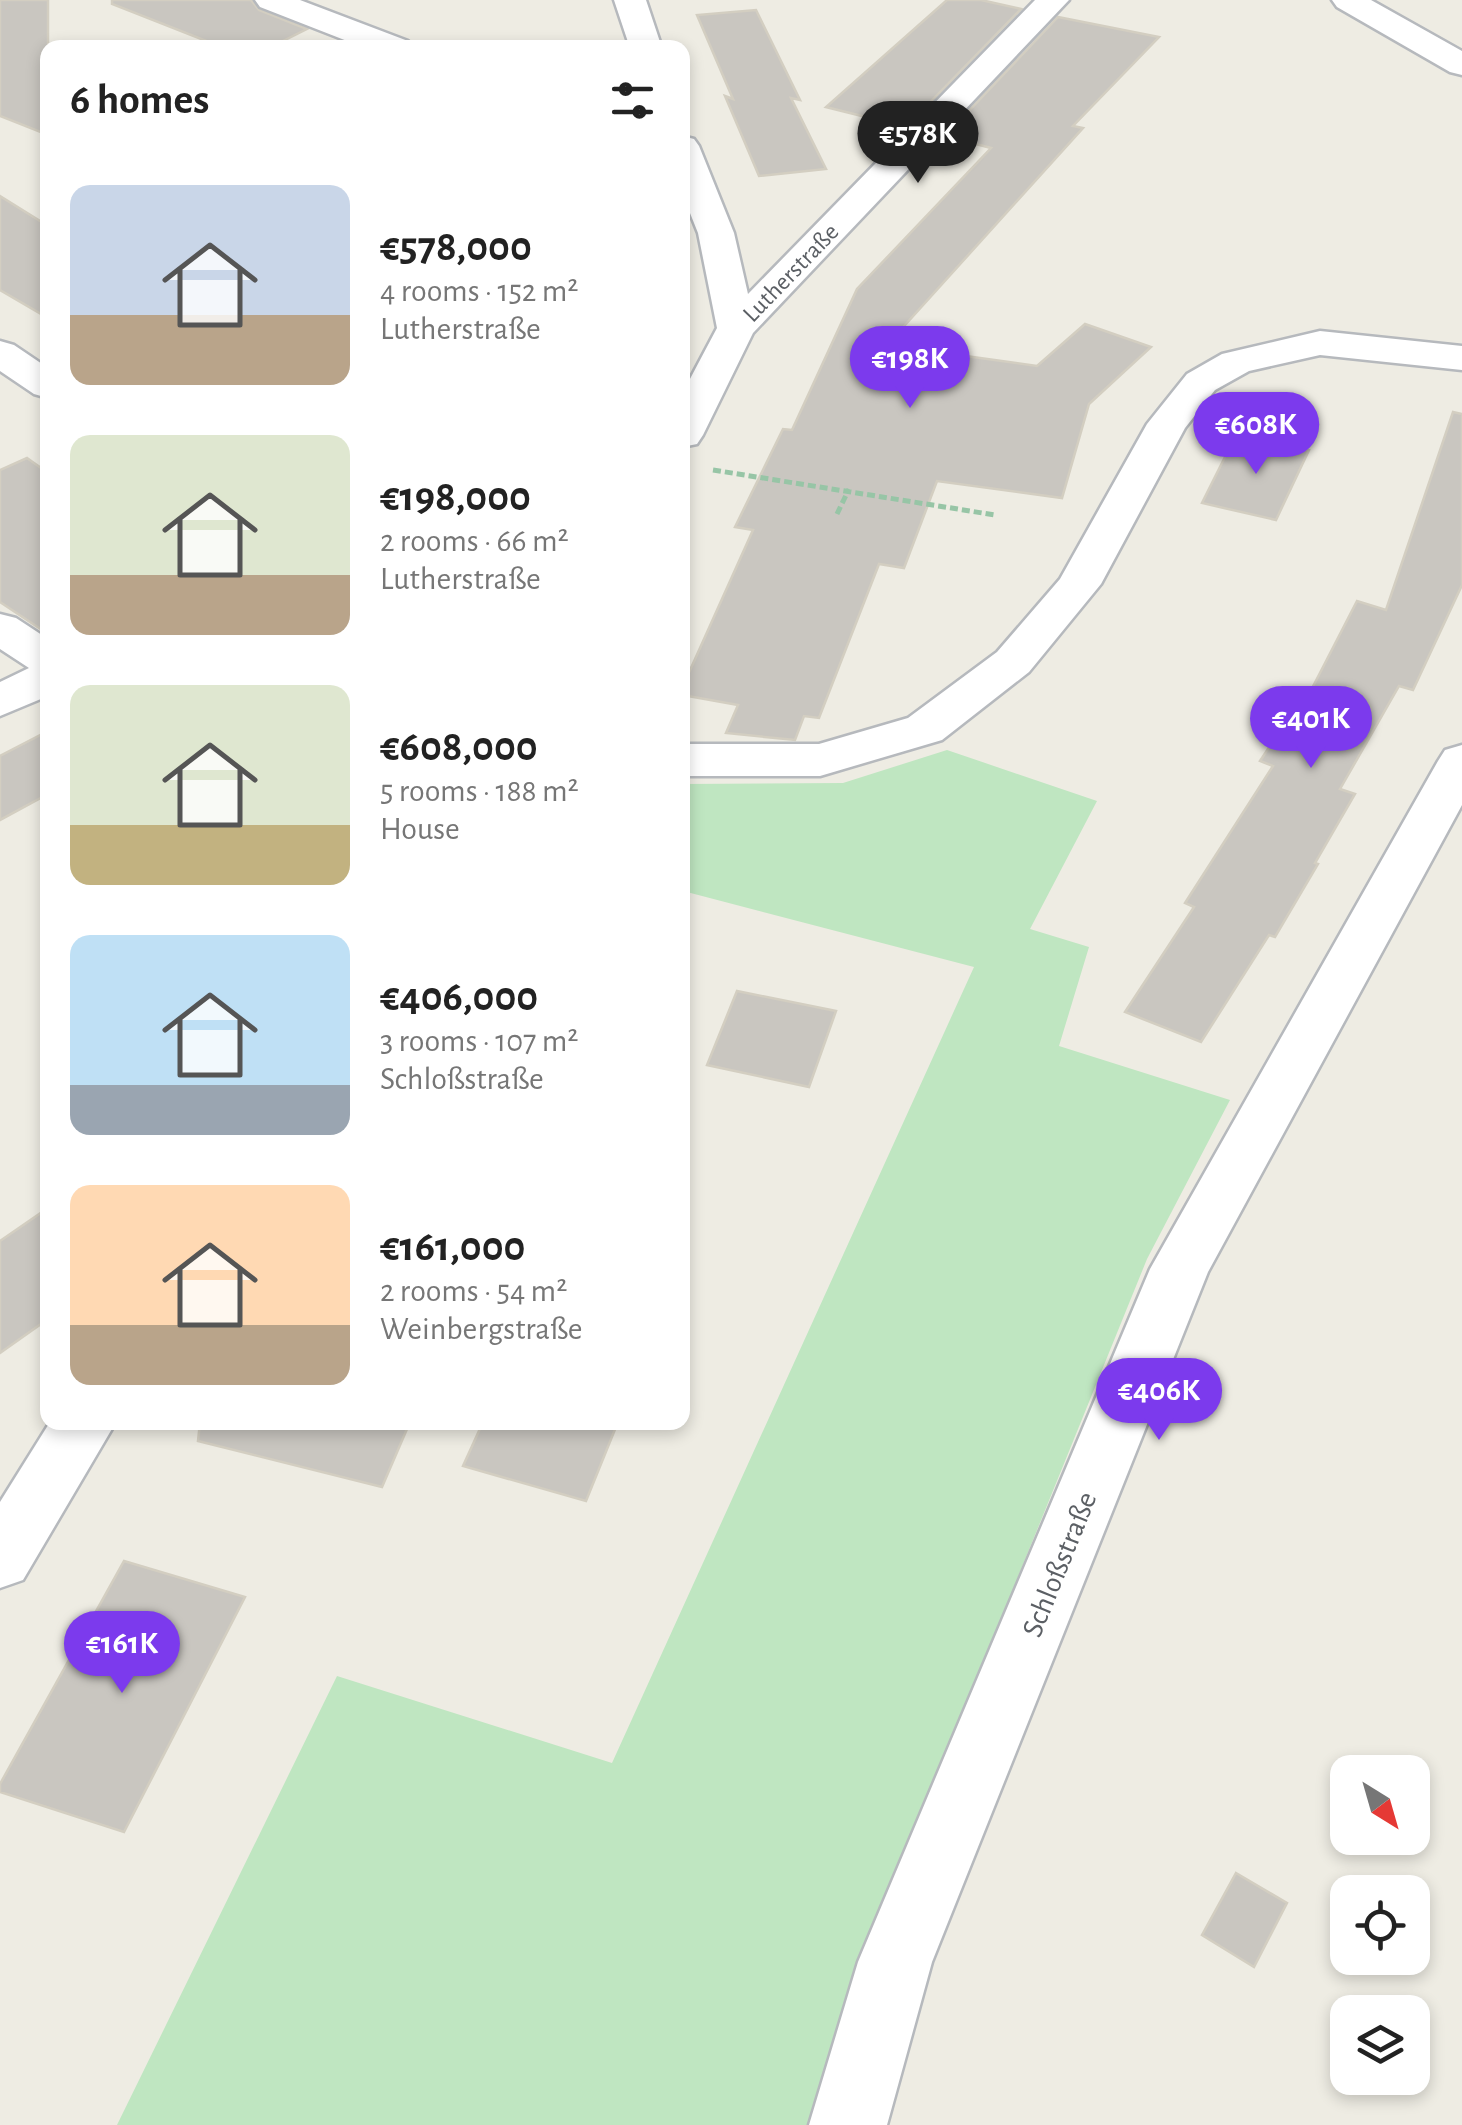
<!DOCTYPE html>
<html lang="en">
<head>
<meta charset="utf-8">
<style>
  :root { --surface:#fff; --page:#f6f6f6; --text:#222; --muted:#767676; --accent:#7c3aed }
  body { margin:0; font-family:"Alegreya Sans",sans-serif; background:var(--page); color:var(--text); height:100vh; display:flex; flex-direction:column; font-size:38px; white-space:nowrap }
  * { box-sizing:border-box; margin:0 }
  p { font-size:32px; color:var(--muted) }
  .icon { flex:none; width:55px; height:55px; fill:none; stroke:currentColor; stroke-width:2; stroke-linecap:round; stroke-linejoin:round }
  .map { position:relative; flex:1; overflow:hidden }
  .details { position:absolute; left:40px; top:40px; width:650px; height:1390px; display:flex; flex-direction:column; background:var(--surface); border-radius:20px; box-shadow:0 5px 15px #0003 }
  .details>* { flex:none }
  .needle { width:65px; rotate:143deg }
  .fabs { position:absolute; left:1330px; top:1755px; display:grid; gap:20px }
  .fabs a { display:grid; place-items:center; width:100px; height:100px; border-radius:20px; background:var(--surface); box-shadow:0 5px 15px #0003; font-size:50px }
  .price { position:absolute; translate:-50% -85px; padding:0 22px; border-radius:35px; background:var(--accent); color:#fff; font-size:32px; line-height:65px; filter:drop-shadow(0 2px 5px #0008) }
  .price::after { content:''; position:absolute; left:50%; top:60px; width:30px; height:22px; margin-left:-15px; background:inherit; clip-path:polygon(0 0,100% 0,50% 100%) }
  .price.selected { background:#222; color:#fff }
  ul { padding:0; list-style:none }
  li { display:flex; align-items:center; gap:30px; height:250px; padding:0 30px }
  li span { display:grid; place-items:center; flex:none; width:280px; height:200px; border-radius:20px; color:#555 }
  li>.icon { margin-inline-start:auto }
  span .icon { width:120px; height:120px; fill:#fffc; stroke-width:1 }
  li b { font-size:42px }
  h2 { display:flex; justify-content:space-between; align-items:center; height:120px; padding:0 30px; font-size:42px }
  .map>svg:first-child { display:block }
</style>
</head>
<body>
<div class="map">
<svg width="1462" height="2125" viewBox="0 0 1462 2125">
  <rect width="100%" height="100%" fill="#eeece3"/>
  <path fill="#bfe6c1" d="M 947,750 L 1097,801 L 1030,929 L 1089,947 L 1059,1046 L 1230,1100 L 1147,1259 L 865,1954 L 813,2125 L 117,2125 L 337,1676 L 612,1763 L 974,967 L 683,891 L 683,784 L 843,783 Z"/>
  <path fill="#c9c6c0" stroke="#d3cec1" stroke-width="2.5" d="M 0,0 L 48,0 L 48,135 L 0,116 Z
    M 112,0 L 251,0 L 259,10 L 307,29 L 269,48 L 224,48 L 112,4 Z
    M 947,0 L 981,0 L 1021,9 L 906,127 L 826,107 Z
    M 756,10 L 800,100 L 791,98 L 826,169 L 759,176 L 725,96 L 733,99 L 697,15 Z
    M 1058,17 L 1159,37 L 1073,126 L 1083,128 L 887,345 L 1037,366 L 1085,324 L 1151,347 L 1089,404 L 1062,498 L 937,481 L 904,568 L 879,564 L 819,718 L 804,716 L 795,740 L 726,733 L 738,705 L 682,695 L 682,688 L 753,530 L 735,527 L 783,429 L 792,430 L 857,289 L 991,148 L 945,136 Z
    M 0,196 L 48,226 L 48,318 L 0,290 Z
    M 1453,412 L 1462,414 L 1462,585 L 1413,690 L 1399,686 L 1340,789 L 1355,794 L 1315,863 L 1318,864 L 1275,937 L 1269,935 L 1201,1042 L 1125,1012 L 1194,907 L 1185,903 L 1273,766 L 1260,761 L 1300,700 L 1305,702 L 1357,601 L 1386,610 Z
    M 1237,433 L 1309,450 L 1276,520 L 1202,503 Z
    M 27,458 L 48,473 L 48,634 L 0,602 L 0,470 Z
    M 48,731 L 48,794 L 0,820 L 0,756 Z
    M 737,991 L 836,1011 L 809,1087 L 707,1065 Z
    M 48,1208 L 48,1319 L 0,1353 L 0,1241 Z
    M 200,1422 L 410,1422 L 382,1487 L 198,1441 Z
    M 483,1422 L 618,1422 L 586,1501 L 463,1466 Z
    M 124,1561 L 245,1597 L 124,1832 L 0,1792 L 0,1784 Z
    M 1236,1873 L 1287,1903 L 1254,1967 L 1202,1935 Z"/>
  <g fill="none" stroke-linecap="round" stroke-linejoin="round">
    <g stroke="#b6b9bd" stroke-width="5">
      <path id="minor" d="M 255,0 L 300,0 L 408,41 L 412,48 L 365,48 L 260,7 Z
        M 614,0 L 646,0 L 662,48 L 630,48 Z
        M 1035,0 L 1069,0 L 753,333 L 703,435 L 697,444 L 682,447 L 682,394 L 717,328 L 698,233 L 682,193 L 682,136 L 694,139 L 699,146 L 734,233 L 748,294 Z
        M 1332,0 L 1371,0 L 1462,51 L 1462,75 L 1450,72 L 1337,7 Z
        M 1320,331 L 1462,346 L 1462,370 L 1320,355 L 1249,371 L 1215,390 L 1185,428 L 1101,584 L 1029,672 L 942,740 L 820,776 L 682,776 L 682,744 L 819,744 L 908,718 L 997,652 L 1060,579 L 1147,424 L 1187,374 L 1222,354 Z
        M 0,341 L 14,345 L 48,368 L 48,398 L 34,394 L 0,371 Z
        M 0,614 L 16,618 L 48,639 L 48,696 L 0,716 L 0,682 L 29,668 L 0,649 Z
        M 1462,745 L 1462,805 L 1208,1272 L 932,1962 L 887,2125 L 809,2125 L 858,1962 L 1150,1269 L 1438,761 L 1445,750 Z
        M 50,1422 L 116,1422 L 23,1580 L 0,1588 L 0,1502 Z"/>
    </g>
    <path stroke="#97c5a6" stroke-width="5" stroke-dasharray="8 4" stroke-linecap="butt" d="M 713,470 L 995,515
      M 837,514 L 849,489"/>
    <use href="#minor" fill="#fff" fill-rule="evenodd"/>
  </g>
  <g text-anchor="middle" stroke-width="8" stroke-linejoin="round" paint-order="stroke">
    <g font-size="25" fill="#5b5f64" stroke="#fff">
      <text transform="translate(790 272) rotate(-46)" y="9">Lutherstraße</text>
    </g>
    <g font-size="30" fill="#5b5f64" stroke="#fff">
      <text transform="translate(1059 1564) rotate(-68)" y="10">Schloßstraße</text>
    </g>
  </g>
</svg>
<div class="fabs">
<a><svg class="needle" viewBox="-14 -14 28 28"><path d="M0-13l5 13h-10z" fill="#e53935"/><path d="M0 13l5-13h-10z" fill="#767676"/></svg></a>
<a><svg class="icon" aria-label="locate" viewBox="0 0 24 24"><circle cx="12" cy="12" r="6"/><path d="M12 2v4M12 18v4M2 12h4M18 12h4"/></svg></a>
<a><svg class="icon" aria-label="layers" viewBox="0 0 24 24"><path d="M12 4l9 5-9 5-9-5zM3 14l9 5 9-5"/></svg></a>
</div>
<b class="price selected" style="left:918px;top:186px">€578K</b>
<b class="price" style="left:910px;top:411px">€198K</b>
<b class="price" style="left:1256px;top:477px">€608K</b>
<b class="price" style="left:1311px;top:771px">€401K</b>
<b class="price" style="left:1159px;top:1443px">€406K</b>
<b class="price" style="left:122px;top:1696px">€161K</b>
<section class="details">
<h2>6 homes<svg class="icon" aria-label="filters" viewBox="0 0 24 24"><path d="M4 7h16M4 17h16"/><circle cx="9" cy="7" r="2"/><circle cx="15" cy="17" r="2"/></svg></h2>
<ul>
<li><span style="background:linear-gradient(#c9d6e8 65%,#b9a48a 0)"><svg class="icon" aria-label="home" viewBox="0 0 24 24"><path d="M3 11l9-7 9 7M6 9v11h12V9"/></svg></span><div><b>€578,000</b><p>4 rooms · 152 m²</p><p>Lutherstraße</p></div></li>
<li><span style="background:linear-gradient(#dfe7d0 70%,#b9a48a 0)"><svg class="icon" aria-label="home" viewBox="0 0 24 24"><path d="M3 11l9-7 9 7M6 9v11h12V9"/></svg></span><div><b>€198,000</b><p>2 rooms · 66 m²</p><p>Lutherstraße</p></div></li>
<li><span style="background:linear-gradient(#dfe7d0 70%,#c2b280 0)"><svg class="icon" aria-label="home" viewBox="0 0 24 24"><path d="M3 11l9-7 9 7M6 9v11h12V9"/></svg></span><div><b>€608,000</b><p>5 rooms · 188 m²</p><p>House</p></div></li>
<li><span style="background:linear-gradient(#bfe0f5 75%,#9aa5b1 0)"><svg class="icon" aria-label="home" viewBox="0 0 24 24"><path d="M3 11l9-7 9 7M6 9v11h12V9"/></svg></span><div><b>€406,000</b><p>3 rooms · 107 m²</p><p>Schloßstraße</p></div></li>
<li><span style="background:linear-gradient(#ffd9b3 70%,#b9a48a 0)"><svg class="icon" aria-label="home" viewBox="0 0 24 24"><path d="M3 11l9-7 9 7M6 9v11h12V9"/></svg></span><div><b>€161,000</b><p>2 rooms · 54 m²</p><p>Weinbergstraße</p></div></li>
</ul>
</section>
</div>
</body>
</html>
